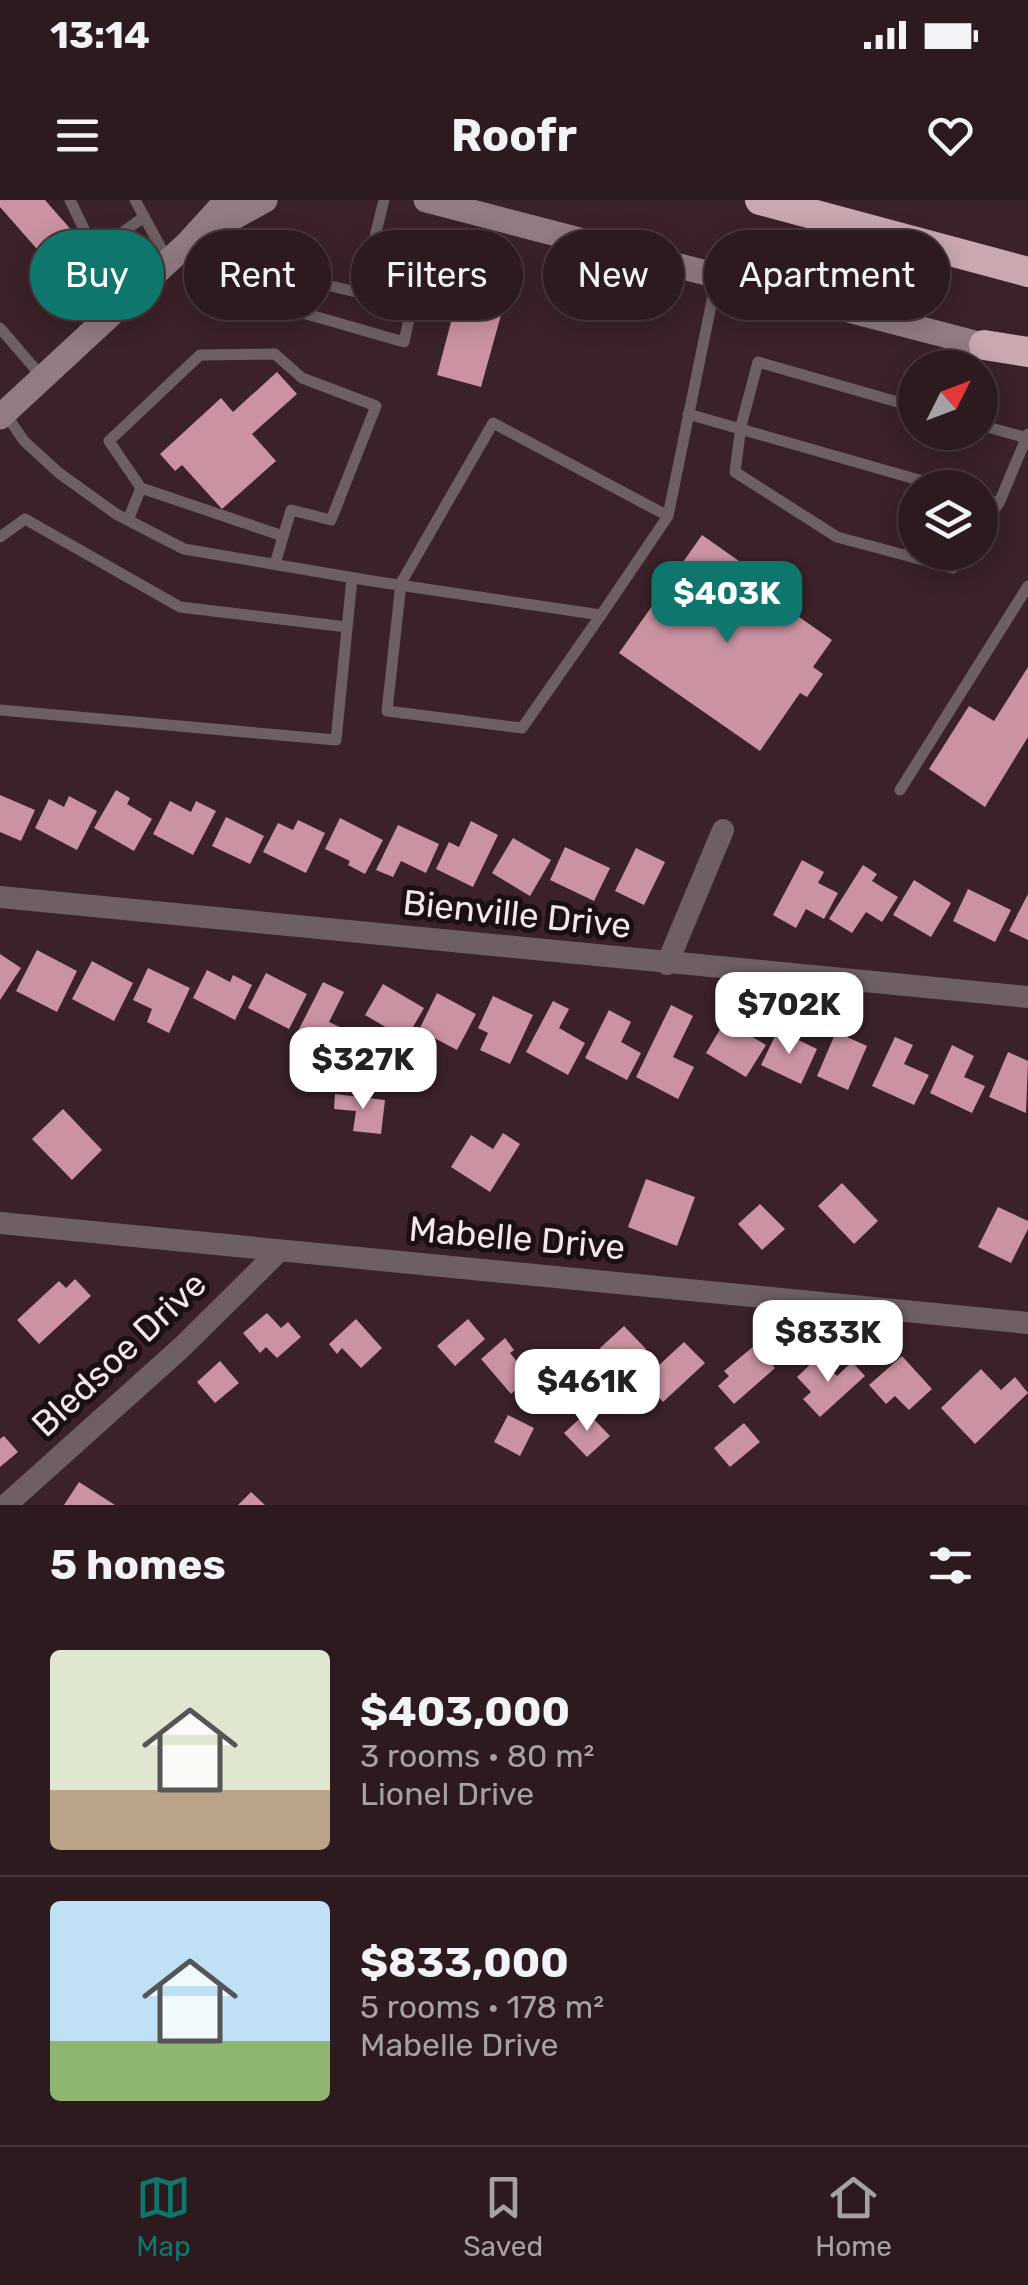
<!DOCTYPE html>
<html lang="en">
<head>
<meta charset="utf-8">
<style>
  :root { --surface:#2c1a1e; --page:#38272b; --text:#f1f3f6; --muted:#a6a1a4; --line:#48383c; --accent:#0f766e }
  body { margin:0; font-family:Rubik,sans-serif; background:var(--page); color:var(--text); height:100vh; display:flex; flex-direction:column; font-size:38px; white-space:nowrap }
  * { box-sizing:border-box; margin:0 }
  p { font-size:32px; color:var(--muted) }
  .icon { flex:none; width:55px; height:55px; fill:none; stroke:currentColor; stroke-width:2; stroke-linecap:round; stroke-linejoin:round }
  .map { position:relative; height:1305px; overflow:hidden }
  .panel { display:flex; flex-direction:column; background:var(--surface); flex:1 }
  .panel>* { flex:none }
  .hud { position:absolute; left:30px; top:30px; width:970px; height:90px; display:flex; gap:20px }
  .needle { width:65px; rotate:48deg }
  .fabs { position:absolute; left:898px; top:150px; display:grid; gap:20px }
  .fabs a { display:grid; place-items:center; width:100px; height:100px; border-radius:50%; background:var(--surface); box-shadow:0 5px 25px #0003,0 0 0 2px var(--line); font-size:50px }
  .price { position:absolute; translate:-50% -85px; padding:0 22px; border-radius:20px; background:#fff; color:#222; font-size:32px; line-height:65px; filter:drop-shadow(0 2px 5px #0008) }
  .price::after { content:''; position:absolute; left:50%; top:60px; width:30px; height:22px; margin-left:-15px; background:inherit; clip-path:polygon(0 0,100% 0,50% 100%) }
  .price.active { background:var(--accent); color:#fff }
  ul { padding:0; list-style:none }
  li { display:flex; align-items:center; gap:30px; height:250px; padding:0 50px }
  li+li { border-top:2px solid var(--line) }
  li span { display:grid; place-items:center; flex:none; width:280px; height:200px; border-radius:10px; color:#555 }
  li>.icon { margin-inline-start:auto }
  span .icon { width:120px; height:120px; fill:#fffc; stroke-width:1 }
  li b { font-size:42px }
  h2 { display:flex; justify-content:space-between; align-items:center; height:120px; padding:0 50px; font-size:42px }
  .chip { padding:0 35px; border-radius:45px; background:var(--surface); box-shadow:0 5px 25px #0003,0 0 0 2px var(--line); font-size:35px; line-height:90px }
  .chip.active { background:var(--accent); color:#fff }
  .status { display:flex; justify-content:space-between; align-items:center; height:70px; padding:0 50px; background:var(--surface); direction:ltr }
  .status svg { height:28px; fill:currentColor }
  header { display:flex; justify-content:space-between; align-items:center; height:130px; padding:0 50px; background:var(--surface); font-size:45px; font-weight:700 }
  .tab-bar { display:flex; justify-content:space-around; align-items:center; height:140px; border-top:2px solid var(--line); background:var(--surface); font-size:28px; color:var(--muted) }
  .tab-bar a { display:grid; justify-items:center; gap:5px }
  .tab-bar .active { color:var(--accent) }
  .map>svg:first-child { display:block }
</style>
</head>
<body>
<div class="status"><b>13:14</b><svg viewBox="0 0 49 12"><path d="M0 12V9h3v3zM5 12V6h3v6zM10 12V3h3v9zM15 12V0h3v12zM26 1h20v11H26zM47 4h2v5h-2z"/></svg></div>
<header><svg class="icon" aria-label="menu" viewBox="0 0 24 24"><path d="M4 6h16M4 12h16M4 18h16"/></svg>Roofr<svg class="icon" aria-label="heart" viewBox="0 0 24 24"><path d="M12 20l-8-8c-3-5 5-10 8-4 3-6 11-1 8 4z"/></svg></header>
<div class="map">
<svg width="1028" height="1305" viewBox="0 0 1028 1305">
  <rect width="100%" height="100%" fill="#3b2228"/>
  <path fill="#cb93a1" d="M 0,0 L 45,0 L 73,32 L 44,57 L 0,7 Z
    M 456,103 L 501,115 L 481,187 L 437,175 Z
    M 277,172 L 297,194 L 252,234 L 276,261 L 222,309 L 182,265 L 175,271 L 160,254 L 221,198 L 233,212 Z
    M 702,335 L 739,361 L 732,370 L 832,440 L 813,467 L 823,474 L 807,497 L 800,493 L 760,551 L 619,453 Z
    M 1028,467 L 1028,537 L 985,607 L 929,569 L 969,506 L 994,521 Z
    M 116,590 L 130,598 L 127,604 L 152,619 L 134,651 L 94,628 Z
    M 0,595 L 35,610 L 21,641 L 0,632 Z
    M 69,596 L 97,611 L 77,650 L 35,628 L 49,599 L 64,607 Z
    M 170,601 L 191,612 L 196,601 L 216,611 L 193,655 L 153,634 Z
    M 226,617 L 264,636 L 250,664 L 212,646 Z
    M 340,618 L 383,640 L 365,674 L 348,665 L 350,661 L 325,649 Z
    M 298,620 L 325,633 L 306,673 L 263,652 L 278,623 L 293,630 Z
    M 471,621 L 498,635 L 473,687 L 436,669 L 449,642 L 459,647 Z
    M 398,625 L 439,644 L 426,673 L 401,661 L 393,677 L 376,670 Z
    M 513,638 L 551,660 L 530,696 L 492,673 Z
    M 565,647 L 610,668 L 594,701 L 550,680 Z
    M 636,648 L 665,662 L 644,705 L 615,691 Z
    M 802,660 L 824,672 L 818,683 L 838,693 L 824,719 L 806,709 L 796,728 L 773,715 Z
    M 863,665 L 877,674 L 872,681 L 898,697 L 882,722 L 866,712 L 852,733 L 829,719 Z
    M 914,680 L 951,703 L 931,737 L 893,715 Z
    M 968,689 L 1011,710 L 995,742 L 953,721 Z
    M 1028,694 L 1028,740 L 1009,731 Z
    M 37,750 L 77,771 L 57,812 L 16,791 Z
    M 0,754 L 21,768 L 0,800 Z
    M 92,761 L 133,783 L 114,821 L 72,799 Z
    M 148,768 L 190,788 L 169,833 L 147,822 L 152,809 L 133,800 Z
    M 207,770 L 230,782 L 233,775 L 252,785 L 235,820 L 193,798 Z
    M 266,773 L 307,794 L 289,829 L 248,808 Z
    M 323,782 L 344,792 L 329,822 L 348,831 L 335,857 L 295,837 Z
    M 383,784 L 424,808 L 406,839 L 365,815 Z
    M 437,793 L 476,814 L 457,850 L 419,830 Z
    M 493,796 L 533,815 L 510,864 L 480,850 L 488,833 L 478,828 Z
    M 553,801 L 569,809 L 559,828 L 585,843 L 568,875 L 526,852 Z
    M 671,805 L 693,816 L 673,857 L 694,867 L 678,899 L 636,877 Z
    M 609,810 L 631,822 L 621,842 L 641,853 L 627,880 L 585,858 Z
    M 725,821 L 766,845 L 746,877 L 706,853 Z
    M 778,830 L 817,849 L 801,884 L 761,865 Z
    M 836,832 L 867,846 L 848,890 L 817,876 Z
    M 895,837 L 913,845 L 904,864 L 929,875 L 914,905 L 872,886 Z
    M 952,845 L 974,856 L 964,877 L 985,886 L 972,913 L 930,893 Z
    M 1008,852 L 1028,861 L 1026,913 L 989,897 Z
    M 335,894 L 385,900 L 381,934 L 353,931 L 356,911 L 334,909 Z
    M 63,909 L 102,950 L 72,980 L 32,939 Z
    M 503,933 L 520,944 L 490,992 L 451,967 L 471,935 L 493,949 Z
    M 646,979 L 695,997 L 677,1046 L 628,1027 Z
    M 842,983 L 878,1021 L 854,1044 L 818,1006 Z
    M 760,1004 L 785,1029 L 762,1050 L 738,1024 Z
    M 998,1007 L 1028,1021 L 1028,1029 L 1011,1063 L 978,1047 Z
    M 75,1079 L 91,1096 L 39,1144 L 17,1120 L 59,1081 L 66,1088 Z
    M 267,1113 L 281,1128 L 288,1122 L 301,1137 L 277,1158 L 266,1147 L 260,1153 L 243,1133 Z
    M 356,1119 L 382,1148 L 361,1168 L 342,1148 L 337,1154 L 329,1144 Z
    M 468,1119 L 485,1139 L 455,1166 L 437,1146 Z
    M 624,1126 L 646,1149 L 597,1195 L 575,1171 Z
    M 505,1138 L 514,1150 L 510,1153 L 530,1177 L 511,1194 L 481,1159 Z
    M 684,1142 L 705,1163 L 663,1202 L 643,1180 Z
    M 755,1145 L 775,1168 L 734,1204 L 718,1186 L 729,1176 L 724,1171 Z
    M 902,1156 L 932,1189 L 909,1210 L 895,1196 L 886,1204 L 869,1185 Z
    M 818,1157 L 837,1176 L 852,1162 L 865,1176 L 820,1217 L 803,1199 L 811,1192 L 797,1177 Z
    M 220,1161 L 239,1183 L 215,1203 L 197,1182 Z
    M 981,1169 L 1001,1190 L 1015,1177 L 1028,1193 L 975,1244 L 941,1208 Z
    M 587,1212 L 610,1236 L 587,1257 L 564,1233 Z
    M 508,1215 L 534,1228 L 520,1256 L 494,1242 Z
    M 744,1223 L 760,1242 L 730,1267 L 714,1248 Z
    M 4,1236 L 18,1252 L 0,1267 L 0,1239 Z
    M 79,1282 L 115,1305 L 64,1305 Z
    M 251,1292 L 265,1305 L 238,1305 Z"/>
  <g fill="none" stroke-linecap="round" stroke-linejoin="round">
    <path stroke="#6d5f62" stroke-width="11" d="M 70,0 L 95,52 L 132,95
      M 135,0 L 168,61
      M 185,45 L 258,69 L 412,105 L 404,142 L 251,98 L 258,69
      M 95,52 L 144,17
      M 361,93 L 384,0
      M 0,128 L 43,178
      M 915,207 L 758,162 L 741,226 L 735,272 L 837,337 L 953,368 L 964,352
      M 5,213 L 24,241 L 59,273 L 116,314 L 184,349 L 372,381 L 601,415 L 668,316 L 717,76
      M 688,214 L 947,288
      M 980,225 L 1027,238
      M 980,297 L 999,303 L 1028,234
      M 128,320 L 141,288
      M 980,329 L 999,303
      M 0,337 L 25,319 L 180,407 L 347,427
      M 275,364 L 291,310 L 331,320 L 376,206 L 302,178 L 275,154 L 200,155 L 109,241 L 141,288 L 283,336
      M 601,415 L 522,528 L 387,511 L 401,383 L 493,223 L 668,316
      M 0,510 L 336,540 L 352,378
      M 900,590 L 1028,386"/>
    <path stroke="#6d5f62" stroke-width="22" d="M 0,697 L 1028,797
      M 667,764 L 723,630
      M 0,1023 L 1028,1123
      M 6,1305 L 182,1147 L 278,1052"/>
    <path stroke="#927c81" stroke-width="25" d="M 426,0 L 1002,150
      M 209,31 L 265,0
      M 0,217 L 188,43 L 227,0"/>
    <path stroke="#c9a8af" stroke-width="30" d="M 760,0 L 1028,72
      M 984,145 L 1028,152"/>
  </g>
  <g text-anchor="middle" stroke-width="10" stroke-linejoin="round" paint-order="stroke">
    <g font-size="35" fill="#f7e6e9" stroke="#1a0f12">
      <text transform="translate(517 714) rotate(6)" y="12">Bienville Drive</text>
      <text transform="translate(517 1038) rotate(5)" y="12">Mabelle Drive</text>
      <text transform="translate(119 1154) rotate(-43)" y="12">Bledsoe Drive</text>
    </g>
  </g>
</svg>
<div class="fabs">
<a><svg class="needle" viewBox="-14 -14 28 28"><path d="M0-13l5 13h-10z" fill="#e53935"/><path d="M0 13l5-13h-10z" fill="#a6a1a4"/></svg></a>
<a><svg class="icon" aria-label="layers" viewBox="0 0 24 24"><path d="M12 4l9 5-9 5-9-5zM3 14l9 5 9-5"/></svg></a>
</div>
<b class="price active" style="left:727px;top:446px">$403K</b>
<b class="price" style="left:789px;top:857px">$702K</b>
<b class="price" style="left:363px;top:912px">$327K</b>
<b class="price" style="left:828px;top:1185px">$833K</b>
<b class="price" style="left:587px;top:1234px">$461K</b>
<div class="hud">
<a class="chip active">Buy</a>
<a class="chip">Rent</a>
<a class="chip">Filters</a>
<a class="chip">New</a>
<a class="chip">Apartment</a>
</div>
</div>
<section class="panel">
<h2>5 homes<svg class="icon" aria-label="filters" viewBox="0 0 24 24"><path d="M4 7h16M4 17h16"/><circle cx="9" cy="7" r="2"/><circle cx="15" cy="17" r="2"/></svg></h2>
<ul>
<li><span style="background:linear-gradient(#dfe7d0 70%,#b9a48a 0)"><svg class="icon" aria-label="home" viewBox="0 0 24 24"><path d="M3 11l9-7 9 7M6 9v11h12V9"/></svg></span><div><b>$403,000</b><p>3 rooms · 80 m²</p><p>Lionel Drive</p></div></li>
<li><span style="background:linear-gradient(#bfe0f5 70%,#8fb573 0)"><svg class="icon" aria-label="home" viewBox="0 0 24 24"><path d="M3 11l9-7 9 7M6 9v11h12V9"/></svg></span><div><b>$833,000</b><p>5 rooms · 178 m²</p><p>Mabelle Drive</p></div></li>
</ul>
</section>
<nav class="tab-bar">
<a class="active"><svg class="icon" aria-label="map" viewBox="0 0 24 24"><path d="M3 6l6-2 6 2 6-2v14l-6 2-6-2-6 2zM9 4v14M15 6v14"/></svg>Map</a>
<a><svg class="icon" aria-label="saved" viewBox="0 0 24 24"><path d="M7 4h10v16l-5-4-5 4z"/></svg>Saved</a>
<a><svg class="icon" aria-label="home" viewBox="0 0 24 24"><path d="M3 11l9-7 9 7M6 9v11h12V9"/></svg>Home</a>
</nav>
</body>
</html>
